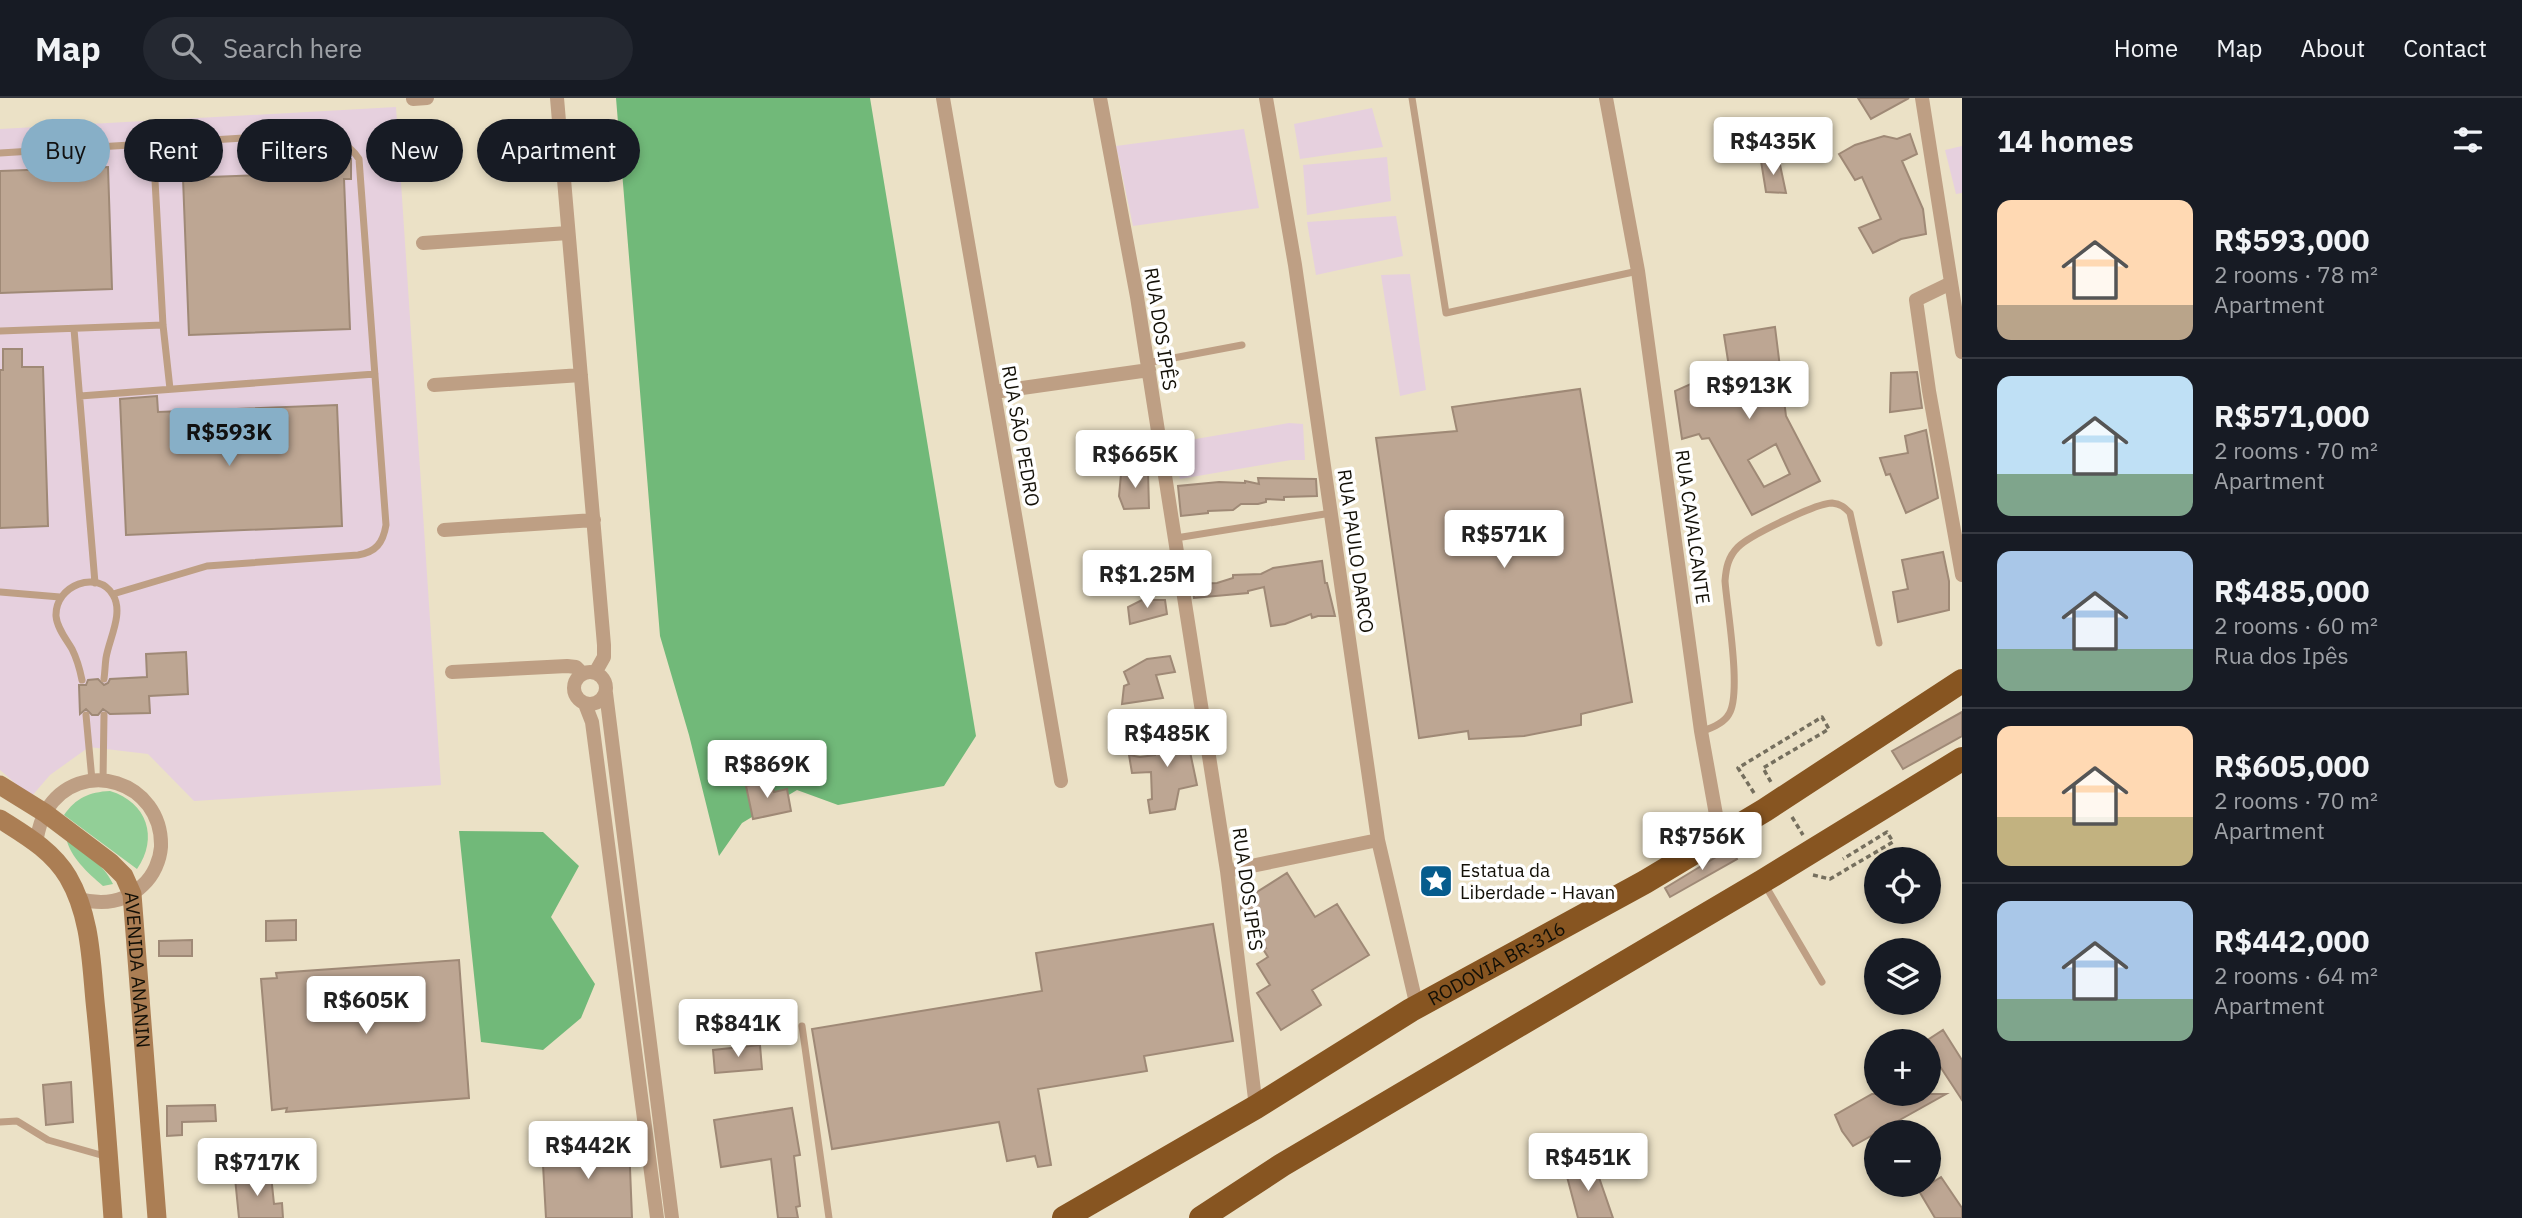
<!DOCTYPE html>
<html lang="en">
<head>
<meta charset="utf-8">
<style>
  :root { --surface:#171b24; --page:#242831; --text:#f1f3f6; --muted:#9ea1a6; --line:#363941; --accent:#87afc7 }
  body { margin:0; font-family:"IBM Plex Sans",sans-serif; background:var(--page); color:var(--text); height:100vh; display:flex; flex-direction:column; font-size:26px; white-space:nowrap }
  * { box-sizing:border-box; margin:0 }
  p { font-size:23px; color:var(--muted) }
  .icon { flex:none; width:38px; height:38px; fill:none; stroke:currentColor; stroke-width:2; stroke-linecap:round; stroke-linejoin:round }
  .map { position:relative; flex:1; overflow:hidden }
  .sheet { display:flex; flex-direction:column; background:var(--surface); width:560px }
  .sheet>* { flex:none }
  .guide { position:absolute; left:21px; top:21px; width:665px; height:63px; display:flex; gap:14px }
  .buttons { position:absolute; left:1864px; top:749px; display:grid; gap:14px }
  .buttons a { display:grid; place-items:center; width:77px; height:77px; border-radius:50%; background:var(--surface); box-shadow:0 4px 10px #0003; font-size:35px }
  .price { position:absolute; translate:-50% -60px; padding:0 16px; border-radius:7px; background:#fff; color:#222; font-size:23px; line-height:46px; filter:drop-shadow(0 2px 4px #0008) }
  .price::after { content:''; position:absolute; left:50%; top:42px; width:21px; height:16px; margin-left:-10px; background:inherit; clip-path:polygon(0 0,100% 0,50% 100%) }
  .price.on { background:var(--accent); color:#111 }
  ul { padding:0; list-style:none }
  li { display:flex; align-items:center; gap:21px; height:175px; padding:0 35px }
  li+li { border-top:2px solid var(--line) }
  li span { display:grid; place-items:center; flex:none; width:196px; height:140px; border-radius:14px; color:#555 }
  li>.icon { margin-inline-start:auto }
  span .icon { width:84px; height:84px; fill:#fffc; stroke-width:1 }
  li b { font-size:30px }
  h2 { display:flex; justify-content:space-between; align-items:center; height:84px; padding:0 35px; font-size:30px }
  .pill { padding:0 24px; border-radius:32px; background:var(--surface); box-shadow:0 4px 10px #0003; font-size:24px; line-height:63px }
  .pill.on { background:var(--accent); color:#111 }
  header { display:flex; align-items:center; gap:42px; box-sizing:border-box; height:98px; padding:0 35px; background:var(--surface); border-bottom:2px solid var(--line) }
  header strong { font-size:33px }
  nav { display:flex; gap:38px; margin-inline-start:auto; font-size:24px }
  .search { width:490px; height:63px; background:var(--page); display:flex; align-items:center; gap:18px; box-sizing:border-box; padding:0 24px; border-radius:38px; color:var(--muted); font-size:26px }
  main { display:flex; flex:1; min-height:0 }
  .map>svg:first-child { display:block }
</style>
</head>
<body>
<header>
<strong>Map</strong>
<div class="search"><svg class="icon" aria-label="search" viewBox="0 0 24 24"><circle cx="10" cy="10" r="6"/><path d="M15 15l6 6"/></svg>Search here</div>
<nav><a>Home</a><a>Map</a><a>About</a><a>Contact</a></nav>
</header>
<main>
<div class="map">
<svg width="1962" height="1120" viewBox="0 0 1962 1120">
  <rect width="100%" height="100%" fill="#ebe1c6"/>
  <path fill="#e6d0de" d="M 396,9 L 441,687 L 194,703 L 148,656 L 89,649 L 50,677 L 31,699 L 0,672 L 0,31 Z
    M 1372,10 L 1383,49 L 1300,61 L 1294,26 Z
    M 1244,31 L 1259,110 L 1133,128 L 1116,48 Z
    M 1962,48 L 1962,95 L 1956,96 L 1945,52 Z
    M 1387,59 L 1391,103 L 1307,117 L 1303,67 Z
    M 1396,118 L 1403,158 L 1316,177 L 1307,124 Z
    M 1410,176 L 1426,292 L 1400,298 L 1381,177 Z
    M 1289,325 L 1303,326 L 1305,362 L 1291,362 L 1180,381 L 1172,345 Z"/>
  <path fill="#92cf97" d="M 110,693 C 147,704 159,740 137,771 L 64,717 C 76,700 89,694 110,693 Z
    M 66,740 C 83,753 103,765 113,786 L 103,788 C 87,774 71,760 66,740 Z"/>
  <path fill="#71b979" d="M 616,0 L 870,0 L 976,638 L 944,688 L 838,707 L 797,692 L 742,725 L 719,758 L 689,637 L 660,538 Z
    M 459,733 L 543,734 L 579,768 L 551,819 L 595,886 L 581,920 L 543,952 L 481,944 Z"/>
  <path fill="#bda693" stroke="#9f8976" stroke-width="2" fill-rule="evenodd" d="M 1858,0 L 1909,0 L 1871,21 Z
    M 1910,36 L 1917,56 L 1902,63 L 1923,111 L 1926,136 L 1901,141 L 1873,155 L 1859,130 L 1881,121 L 1862,79 L 1855,82 L 1839,56 L 1855,47 L 1884,38 L 1897,41 Z
    M 314,55 L 314,62 L 351,61 L 351,81 L 344,81 L 350,231 L 189,237 L 183,80 L 285,76 L 284,57 Z
    M 1779,62 L 1786,95 L 1766,94 L 1761,63 Z
    M 108,69 L 112,191 L 0,195 L 0,73 Z
    M 1775,229 L 1786,318 L 1820,383 L 1752,417 L 1709,340 L 1702,341 L 1699,336 L 1682,341 L 1675,293 L 1729,269 L 1724,237 ZM 1776,346 L 1790,376 L 1764,389 L 1748,362 Z
    M 3,251 L 22,251 L 22,269 L 43,269 L 48,428 L 0,430 L 0,272 L 3,272 Z
    M 1917,274 L 1922,310 L 1890,314 L 1891,275 Z
    M 1580,291 L 1632,604 L 1581,616 L 1581,627 L 1524,638 L 1469,641 L 1468,633 L 1419,640 L 1376,340 L 1457,333 L 1452,309 Z
    M 157,298 L 158,314 L 337,307 L 342,428 L 126,437 L 120,301 Z
    M 1926,332 L 1938,400 L 1906,415 L 1890,376 L 1886,377 L 1880,360 L 1908,355 L 1905,338 Z
    M 1148,373 L 1149,410 L 1124,411 L 1119,398 L 1121,376 Z
    M 1258,380 L 1316,381 L 1317,398 L 1284,399 L 1284,402 L 1266,401 L 1266,404 L 1258,406 L 1241,406 L 1233,412 L 1208,413 L 1208,415 L 1181,418 L 1178,388 L 1219,384 L 1245,385 L 1245,383 L 1259,386 Z
    M 1943,454 L 1949,483 L 1949,512 L 1898,524 L 1893,494 L 1908,491 L 1902,462 Z
    M 1322,463 L 1325,485 L 1327,485 L 1335,518 L 1318,518 L 1312,520 L 1311,516 L 1285,526 L 1271,528 L 1264,489 L 1248,493 L 1248,495 L 1194,500 L 1193,492 L 1196,491 L 1195,486 L 1217,485 L 1233,480 L 1233,477 L 1261,476 L 1273,470 Z
    M 1142,502 L 1165,502 L 1167,516 L 1130,526 L 1128,509 Z
    M 186,554 L 188,596 L 149,598 L 150,615 L 110,616 L 103,611 L 98,617 L 92,617 L 86,611 L 80,616 L 79,587 L 86,587 L 88,582 L 98,581 L 104,587 L 108,585 L 110,581 L 147,579 L 146,556 Z
    M 1170,558 L 1175,574 L 1156,577 L 1163,600 L 1122,606 L 1124,588 L 1129,586 L 1124,574 L 1147,561 Z
    M 1962,614 L 1962,638 L 1903,671 L 1892,653 Z
    M 1184,630 L 1186,649 L 1189,649 L 1197,687 L 1179,691 L 1175,711 L 1150,715 L 1148,702 L 1152,701 L 1151,674 L 1132,675 L 1129,657 L 1140,659 L 1155,657 L 1155,636 Z
    M 771,682 L 774,694 L 787,691 L 791,713 L 753,721 L 746,688 Z
    M 1731,750 L 1737,761 L 1670,799 L 1665,790 Z
    M 1287,775 L 1315,819 L 1337,806 L 1369,857 L 1312,892 L 1321,907 L 1281,932 L 1257,895 L 1270,887 L 1257,866 L 1268,859 L 1263,851 L 1266,850 L 1241,812 L 1241,804 Z
    M 296,822 L 296,842 L 266,843 L 266,823 Z
    M 1213,826 L 1233,943 L 1144,958 L 1147,973 L 1038,991 L 1051,1067 L 1038,1069 L 1035,1058 L 1007,1063 L 999,1024 L 832,1051 L 812,931 L 1042,893 L 1036,855 Z
    M 192,842 L 192,858 L 159,858 L 159,843 Z
    M 459,862 L 469,1000 L 286,1014 L 287,1010 L 272,1012 L 261,881 L 277,880 L 276,875 Z
    M 1943,932 L 1962,962 L 1962,1002 L 1928,950 L 1928,943 L 1926,943 Z
    M 760,947 L 762,971 L 715,975 L 713,952 Z
    M 71,984 L 73,1024 L 46,1027 L 43,987 Z
    M 1872,996 L 1946,996 L 1853,1048 L 1842,1033 L 1835,1017 Z
    M 215,1007 L 216,1023 L 182,1024 L 182,1037 L 167,1038 L 167,1008 Z
    M 792,1010 L 800,1057 L 794,1058 L 800,1108 L 796,1109 L 798,1120 L 778,1120 L 771,1061 L 721,1069 L 714,1022 Z
    M 629,1045 L 632,1120 L 546,1120 L 542,1049 Z
    M 1594,1065 L 1613,1120 L 1578,1120 L 1566,1075 Z
    M 271,1077 L 274,1106 L 282,1105 L 283,1120 L 239,1120 L 235,1080 Z
    M 1941,1079 L 1962,1110 L 1962,1120 L 1935,1120 L 1919,1093 Z"/>
  <g fill="none" stroke-linecap="round" stroke-linejoin="round">
    <path stroke="#756f5e" stroke-width="3.5" stroke-dasharray="5 3.5" stroke-linecap="butt" d="M 1754,695 L 1738,670 L 1822,619 L 1829,631 L 1763,670 L 1772,686
      M 1792,719 L 1803,737
      M 1813,777 L 1830,781 L 1893,744 L 1887,734 L 1843,761"/>
    <path stroke="#be9f84" stroke-width="7" d="M 1412,0 L 1446,215 L 1638,173
      M 153,46 L 163,227 L 170,291
      M 0,55 L 311,36 C 331,38 347,43 359,61 L 386,427 C 383,445 376,454 358,457 L 207,468 L 113,496
      M 74,231 L 95,485
      M 0,233 L 163,227
      M 1147,265 L 1242,247
      M 80,298 L 375,276
      M 1176,440 L 1331,415
      M 0,494 L 60,499
      M 82,582 C 80,572 77,561 72,551 C 66,541 57,530 56,518 C 55,487 98,471 113,497 C 124,515 109,541 106,560 C 105,567 105,574 104,581
      M 86,617 L 92,682
      M 1702,633 C 1712,630 1724,625 1729,616 C 1742,595 1727,511 1725,483 C 1726,470 1728,459 1738,449 C 1750,437 1817,405 1832,405 C 1841,406 1844,409 1850,415 L 1879,545
      M 103,682 L 104,617
      M 1765,787 L 1822,884
      M 802,928 L 829,1120
      M 0,1024 L 17,1023 L 48,1042 L 108,1059"/>
    <path stroke="#be9f84" stroke-width="14" d="M 557,0 L 604,547 L 604,559 L 595,575
      M 943,0 L 1061,683
      M 1100,0 L 1137,199 L 1227,773 L 1256,1009
      M 1266,0 L 1295,167 L 1378,742 L 1417,909
      M 1606,0 L 1638,173 L 1701,633 L 1720,739
      M 1922,0 L 1962,254
      M 413,1 L 427,0
      M 423,145 L 568,135
      M 1951,185 L 1916,202 L 1929,293 L 1962,477
      M 434,287 L 581,277
      M 994,294 L 1149,272
      M 444,432 L 594,422
      M574 590a16 16 0 1 1 32 0a16 16 0 1 1-32 0Z
      M 452,574 L 567,568 L 576,569 L 583,576
      M 606,595 L 672,1120
      M 585,606 L 592,624 L 657,1120
      M 36,744 C 38,734 40,723 46,713 C 80,657 163,683 161,749 C 160,762 154,777 143,787 C 125,805 103,807 79,801
      M 1227,773 L 1378,742"/>
    <g stroke="#ab7e54" stroke-width="19">
      <path id="s1" d="M 0,687 L 45,715 L 110,764 L 124,778 L 132,796 L 157,1120"/>
      <path d="M 0,721 C 25,737 52,752 68,779 C 92,820 91,868 96,913 C 103,982 108,1051 113,1120"/>
    </g>
    <g stroke="#875521" stroke-width="24">
      <path id="s2" d="M 1064,1120 L 1256,1009 L 1411,912 L 1645,784 L 1765,712 L 1962,583"/>
      <path d="M 1201,1120 L 1282,1067 L 1763,783 L 1962,661"/>
    </g>
  </g>
  <defs>
    <g id="sight-square" transform="scale(1.75)"><rect x="-9" y="-9" width="18" height="18" rx="4" fill="#065c8d" stroke="#fff"/><path d="M0-6L1.8-2.2L6-1.7L2.9 1.2L3.7 5.4L0 3.3L-3.7 5.4L-2.9 1.2L-6-1.7L-1.8-2.2Z" fill="#fff"/></g>
  </defs>
  <g fill-rule="evenodd">
    <use href="#sight-square" x="1436" y="783"/>
  </g>
  <g text-anchor="middle" stroke-width="7" stroke-linejoin="round" paint-order="stroke">
    <g font-size="19" fill="#131007" stroke="#fff">
      <text transform="translate(1161 231) rotate(81)" y="7">RUA DOS IPÊS</text>
      <text transform="translate(1021 338) rotate(80)" y="7">RUA SÃO PEDRO</text>
      <text transform="translate(1693 429) rotate(82)" y="7">RUA CAVALCANTE</text>
      <text transform="translate(1356 453) rotate(82)" y="7">RUA PAULO DARCO</text>
      <text transform="translate(1248 791) rotate(82)" y="7">RUA DOS IPÊS</text>
      <text dy="7" stroke="none"><textPath href="#s2" startOffset="502">RODOVIA BR-316</textPath></text>
      <text dy="7" stroke="none"><textPath href="#s1" startOffset="250">AVENIDA ANANIN</textPath></text>
    </g>
    <g font-size="19" fill="#131007" stroke="#fff" text-anchor="start">
      <text x="1460" y="779">Estatua da<tspan x="1460" dy="22">Liberdade - Havan</tspan></text>
    </g>
  </g>
</svg>
<div class="buttons">
<a><svg class="icon" aria-label="locate" viewBox="0 0 24 24"><circle cx="12" cy="12" r="6"/><path d="M12 2v4M12 18v4M2 12h4M18 12h4"/></svg></a>
<a><svg class="icon" aria-label="layers" viewBox="0 0 24 24"><path d="M12 4l9 5-9 5-9-5zM3 14l9 5 9-5"/></svg></a>
<a>+</a>
<a>−</a>
</div>
<b class="price" style="left:1773px;top:79px">R$435K</b>
<b class="price" style="left:1749px;top:323px">R$913K</b>
<b class="price on" style="left:229px;top:370px">R$593K</b>
<b class="price" style="left:1135px;top:392px">R$665K</b>
<b class="price" style="left:1504px;top:472px">R$571K</b>
<b class="price" style="left:1147px;top:512px">R$1.25M</b>
<b class="price" style="left:1167px;top:671px">R$485K</b>
<b class="price" style="left:767px;top:702px">R$869K</b>
<b class="price" style="left:1702px;top:774px">R$756K</b>
<b class="price" style="left:366px;top:938px">R$605K</b>
<b class="price" style="left:738px;top:961px">R$841K</b>
<b class="price" style="left:588px;top:1083px">R$442K</b>
<b class="price" style="left:1588px;top:1095px">R$451K</b>
<b class="price" style="left:257px;top:1100px">R$717K</b>
<div class="guide">
<a class="pill on">Buy</a>
<a class="pill">Rent</a>
<a class="pill">Filters</a>
<a class="pill">New</a>
<a class="pill">Apartment</a>
</div>
</div>
<section class="sheet">
<h2>14 homes<svg class="icon" aria-label="filters" viewBox="0 0 24 24"><path d="M4 7h16M4 17h16"/><circle cx="9" cy="7" r="2"/><circle cx="15" cy="17" r="2"/></svg></h2>
<ul>
<li><span style="background:linear-gradient(#ffd9b3 75%,#b9a48a 0)"><svg class="icon" aria-label="home" viewBox="0 0 24 24"><path d="M3 11l9-7 9 7M6 9v11h12V9"/></svg></span><div><b>R$593,000</b><p>2 rooms · 78 m²</p><p>Apartment</p></div></li>
<li><span style="background:linear-gradient(#bfe0f5 70%,#7fa58c 0)"><svg class="icon" aria-label="home" viewBox="0 0 24 24"><path d="M3 11l9-7 9 7M6 9v11h12V9"/></svg></span><div><b>R$571,000</b><p>2 rooms · 70 m²</p><p>Apartment</p></div></li>
<li><span style="background:linear-gradient(#a9c7e8 70%,#7fa58c 0)"><svg class="icon" aria-label="home" viewBox="0 0 24 24"><path d="M3 11l9-7 9 7M6 9v11h12V9"/></svg></span><div><b>R$485,000</b><p>2 rooms · 60 m²</p><p>Rua dos Ipês</p></div></li>
<li><span style="background:linear-gradient(#ffd9b3 65%,#c2b280 0)"><svg class="icon" aria-label="home" viewBox="0 0 24 24"><path d="M3 11l9-7 9 7M6 9v11h12V9"/></svg></span><div><b>R$605,000</b><p>2 rooms · 70 m²</p><p>Apartment</p></div></li>
<li><span style="background:linear-gradient(#a9c7e8 70%,#7fa58c 0)"><svg class="icon" aria-label="home" viewBox="0 0 24 24"><path d="M3 11l9-7 9 7M6 9v11h12V9"/></svg></span><div><b>R$442,000</b><p>2 rooms · 64 m²</p><p>Apartment</p></div></li>
</ul>
</section>
</main>
</body>
</html>
